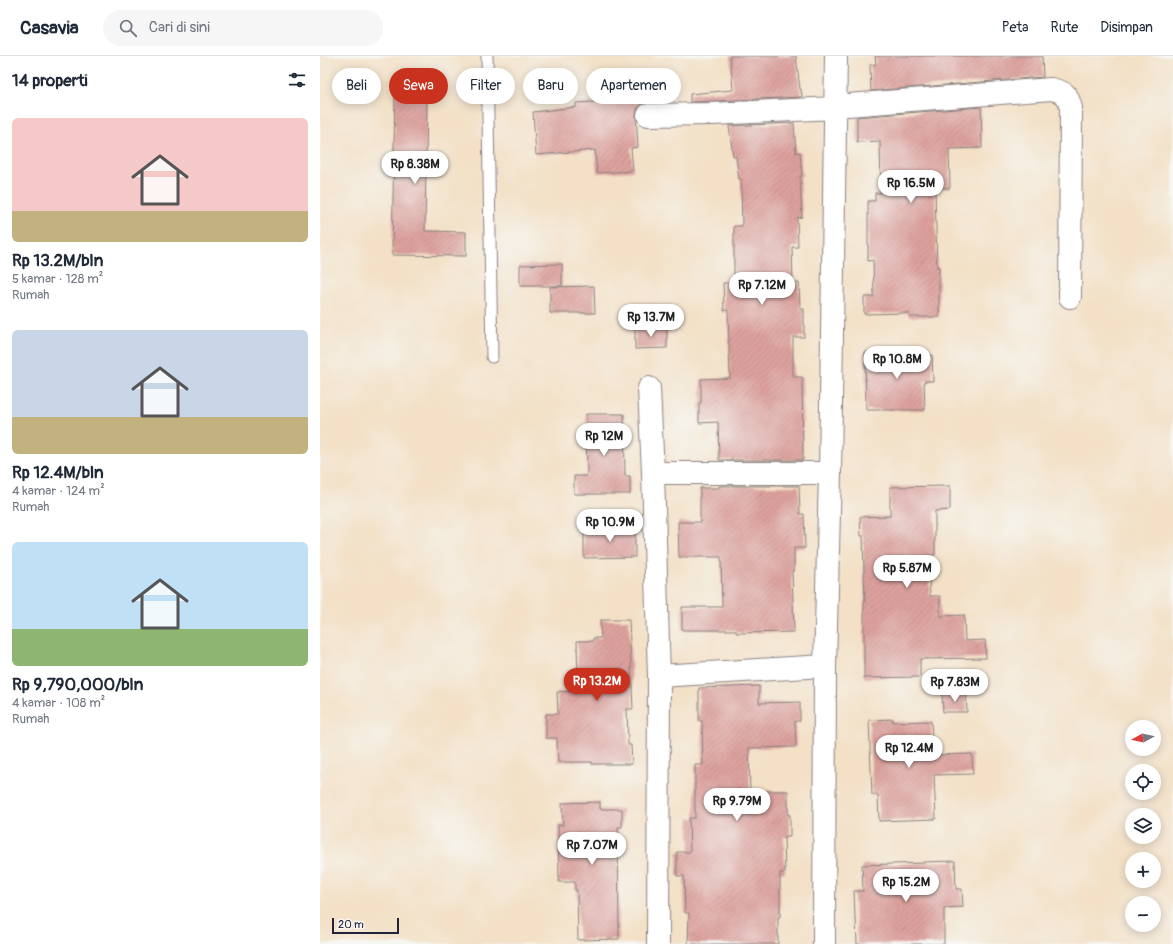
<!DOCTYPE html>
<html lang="id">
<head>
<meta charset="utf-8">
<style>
  :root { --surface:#fff; --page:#f6f6f7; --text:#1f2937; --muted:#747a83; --line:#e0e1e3; --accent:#c8321e }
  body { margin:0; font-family:Pangolin,sans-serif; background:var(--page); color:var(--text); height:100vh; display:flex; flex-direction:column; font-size:15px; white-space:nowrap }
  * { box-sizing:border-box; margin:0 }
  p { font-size:13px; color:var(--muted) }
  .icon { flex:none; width:22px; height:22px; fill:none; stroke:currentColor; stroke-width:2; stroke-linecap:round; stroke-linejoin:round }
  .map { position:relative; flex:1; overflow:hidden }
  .drawer { display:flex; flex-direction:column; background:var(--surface); width:320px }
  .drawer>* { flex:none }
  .hud { position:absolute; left:12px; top:12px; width:380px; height:36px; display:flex; gap:8px }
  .needle { width:26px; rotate:262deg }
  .controls { position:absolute; left:805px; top:664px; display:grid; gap:8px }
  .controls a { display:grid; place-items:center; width:36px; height:36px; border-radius:50%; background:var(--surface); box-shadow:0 2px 10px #0003; font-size:20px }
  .scale { position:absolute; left:12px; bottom:10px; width:67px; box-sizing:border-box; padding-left:4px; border:2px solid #22223b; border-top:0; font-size:11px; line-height:14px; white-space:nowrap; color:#22223b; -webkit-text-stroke:3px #f6f6f2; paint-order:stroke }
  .price { position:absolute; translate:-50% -34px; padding:0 9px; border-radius:14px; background:#fff; color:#222; font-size:13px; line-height:26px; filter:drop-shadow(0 1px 2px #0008) }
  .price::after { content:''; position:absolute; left:50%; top:24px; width:12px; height:9px; margin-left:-6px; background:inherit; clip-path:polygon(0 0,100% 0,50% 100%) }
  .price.on { background:var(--accent); color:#fff }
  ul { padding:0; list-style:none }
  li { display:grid; align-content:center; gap:8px; height:212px; padding:0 12px }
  li span { display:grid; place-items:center; height:124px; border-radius:6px; color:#555 }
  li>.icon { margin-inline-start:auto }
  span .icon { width:72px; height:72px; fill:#fffc; stroke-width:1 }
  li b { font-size:17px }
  h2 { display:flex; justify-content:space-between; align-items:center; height:48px; padding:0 12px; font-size:17px }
  .chip { padding:0 14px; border-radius:18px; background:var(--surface); box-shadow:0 2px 10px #0003; font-size:14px; line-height:36px }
  .chip.on { background:var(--accent); color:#fff }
  header { display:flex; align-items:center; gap:24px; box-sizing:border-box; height:56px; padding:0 20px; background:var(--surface); border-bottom:1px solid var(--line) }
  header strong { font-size:19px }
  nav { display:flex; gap:22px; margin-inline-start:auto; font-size:14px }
  .search { width:280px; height:36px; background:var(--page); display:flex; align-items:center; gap:10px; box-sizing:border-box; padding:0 14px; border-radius:22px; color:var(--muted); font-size:15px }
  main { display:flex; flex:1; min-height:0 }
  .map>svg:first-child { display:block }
</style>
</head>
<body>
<header>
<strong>Casavia</strong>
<div class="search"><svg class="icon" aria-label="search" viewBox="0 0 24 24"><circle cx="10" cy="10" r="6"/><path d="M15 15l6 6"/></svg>Cari di sini</div>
<nav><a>Peta</a><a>Rute</a><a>Disimpan</a></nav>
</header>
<main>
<section class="drawer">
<h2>14 properti<svg class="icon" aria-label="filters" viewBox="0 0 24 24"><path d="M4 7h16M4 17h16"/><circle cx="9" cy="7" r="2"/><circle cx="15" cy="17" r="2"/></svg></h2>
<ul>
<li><span style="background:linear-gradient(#f6c9c9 75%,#c2b280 0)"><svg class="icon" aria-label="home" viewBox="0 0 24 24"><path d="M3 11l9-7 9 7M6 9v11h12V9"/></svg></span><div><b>Rp 13.2M/bln</b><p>5 kamar · 128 m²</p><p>Rumah</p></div></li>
<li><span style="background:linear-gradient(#c9d6e8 70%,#c2b280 0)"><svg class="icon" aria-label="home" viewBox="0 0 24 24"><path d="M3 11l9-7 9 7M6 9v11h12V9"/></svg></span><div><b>Rp 12.4M/bln</b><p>4 kamar · 124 m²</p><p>Rumah</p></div></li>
<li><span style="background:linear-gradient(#bfe0f5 70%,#8fb573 0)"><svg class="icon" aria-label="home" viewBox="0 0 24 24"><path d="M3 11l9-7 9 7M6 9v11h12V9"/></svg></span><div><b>Rp 9,790,000/bln</b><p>4 kamar · 108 m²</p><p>Rumah</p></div></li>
</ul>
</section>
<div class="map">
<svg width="853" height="888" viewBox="0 0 853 888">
  <defs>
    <pattern id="building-hatch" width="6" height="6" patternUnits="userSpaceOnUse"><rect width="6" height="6" fill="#dda19d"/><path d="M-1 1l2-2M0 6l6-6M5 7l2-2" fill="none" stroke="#bd8a88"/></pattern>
  </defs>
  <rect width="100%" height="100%" fill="#f6f6f2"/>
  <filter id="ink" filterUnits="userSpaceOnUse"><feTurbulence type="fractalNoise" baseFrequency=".025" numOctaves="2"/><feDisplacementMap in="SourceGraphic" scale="8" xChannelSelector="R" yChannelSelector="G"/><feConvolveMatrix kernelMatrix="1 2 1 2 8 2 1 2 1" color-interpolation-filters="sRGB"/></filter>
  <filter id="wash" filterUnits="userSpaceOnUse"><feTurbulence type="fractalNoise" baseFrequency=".012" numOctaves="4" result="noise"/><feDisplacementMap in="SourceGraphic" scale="16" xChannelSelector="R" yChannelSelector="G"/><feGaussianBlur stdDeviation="0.9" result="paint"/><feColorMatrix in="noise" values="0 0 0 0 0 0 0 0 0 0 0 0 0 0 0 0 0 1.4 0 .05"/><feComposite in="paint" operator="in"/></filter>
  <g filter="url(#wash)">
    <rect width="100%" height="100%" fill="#f3e0c6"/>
    <g id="blocks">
      <path fill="url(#building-hatch)" d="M 410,0 L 476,0 L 480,33 L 481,33 L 482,41 L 370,46 L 370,38 L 413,34 Z
        M 555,0 L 722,0 L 723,21 L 551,35 L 550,9 L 556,8 Z
        M 75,36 L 107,37 L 105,175 L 146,176 L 146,200 L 72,199 Z
        M 324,43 L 324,47 L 317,53 L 316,59 L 318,91 L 311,92 L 313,115 L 277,117 L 275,94 L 216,99 L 213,56 L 256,51 L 256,47 Z
        M 661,51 L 662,92 L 629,93 L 630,132 L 615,132 L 617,211 L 619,211 L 619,261 L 589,261 L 589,257 L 544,258 L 544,241 L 554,241 L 553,204 L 548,205 L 548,145 L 555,145 L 555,137 L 561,137 L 560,85 L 537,86 L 537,61 Z
        M 474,67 L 476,97 L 480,96 L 482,120 L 480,120 L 482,161 L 477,162 L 478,191 L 472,191 L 473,227 L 479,227 L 480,253 L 484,253 L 484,281 L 473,281 L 473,321 L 482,321 L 483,404 L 399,404 L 398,366 L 379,367 L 379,347 L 381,347 L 381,323 L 410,322 L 408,254 L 404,255 L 403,227 L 414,227 L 414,170 L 422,170 L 421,123 L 419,123 L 416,100 L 413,100 L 409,70 Z
        M 242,208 L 242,230 L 200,230 L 200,209 Z
        M 274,230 L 275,257 L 230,257 L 230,231 Z
        M 347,271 L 347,292 L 315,293 L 315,272 Z
        M 593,295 L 593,300 L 612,299 L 613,325 L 604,325 L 605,354 L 546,354 L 545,296 Z
        M 266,358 L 304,358 L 305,420 L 310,420 L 310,438 L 254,438 L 254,420 L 267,420 Z
        M 399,430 L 479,430 L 480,458 L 484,458 L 485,492 L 474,492 L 474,515 L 472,515 L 474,576 L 416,577 L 416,574 L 362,574 L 362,551 L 402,551 L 401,501 L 359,501 L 358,466 L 380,466 L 380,432 L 399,432 Z
        M 630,430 L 630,454 L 615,455 L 615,499 L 608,499 L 610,540 L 620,540 L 620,560 L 644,559 L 645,585 L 665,584 L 666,602 L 600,603 L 600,621 L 544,622 L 544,546 L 545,546 L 543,480 L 541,480 L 540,461 L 570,460 L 570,431 Z
        M 315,472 L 315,501 L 264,502 L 264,473 Z
        M 280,564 L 309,564 L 313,653 L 307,653 L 308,689 L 311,689 L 312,708 L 272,708 L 272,706 L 238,706 L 237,682 L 226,682 L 226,658 L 238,658 L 237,636 L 258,635 L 257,585 L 273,585 L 273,582 L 281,582 Z
        M 439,630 L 439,647 L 480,646 L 480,665 L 475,665 L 476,691 L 429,692 L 430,735 L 468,735 L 468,759 L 470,759 L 470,781 L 464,781 L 465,817 L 460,817 L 460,861 L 458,861 L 458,888 L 368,888 L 369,857 L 365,857 L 364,820 L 357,820 L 357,796 L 370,796 L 369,762 L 375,762 L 375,709 L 383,709 L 382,665 L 379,665 L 379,632 Z
        M 646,637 L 647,656 L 623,656 L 622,638 Z
        M 573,663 L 573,666 L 611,665 L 613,699 L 652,698 L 653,718 L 614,719 L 616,763 L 559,765 L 558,739 L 552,739 L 549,664 Z
        M 280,746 L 280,753 L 302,753 L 302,771 L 298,771 L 299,883 L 258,884 L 257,834 L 255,834 L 255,826 L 239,826 L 238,769 L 243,769 L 242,747 Z
        M 635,805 L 636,833 L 642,833 L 643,851 L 624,852 L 624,888 L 537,888 L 536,863 L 535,863 L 534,835 L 543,835 L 542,809 L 604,807 L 603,806 Z"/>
    </g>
  </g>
  <g filter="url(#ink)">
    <use href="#blocks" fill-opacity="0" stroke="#8a8180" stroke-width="1"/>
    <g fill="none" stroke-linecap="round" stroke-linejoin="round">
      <g stroke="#8a8180" stroke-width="13">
        <path id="lane" d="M 167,0 L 172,301"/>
      </g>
      <g stroke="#8a8180" stroke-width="24">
        <path id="street" d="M 515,50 L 731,33 C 746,37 747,37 751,52 L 750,241
          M 328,59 L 391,58 L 515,52
          M 329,332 L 333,417 L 339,620 L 338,888
          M 333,417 L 510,417
          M 339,620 L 505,610
          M 504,888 L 505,610 L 510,417 L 516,0"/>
      </g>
      <use href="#lane" stroke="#fff" stroke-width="11"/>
      <use href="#street" stroke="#fff" stroke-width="22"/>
    </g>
  </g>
</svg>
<div class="controls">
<a><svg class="needle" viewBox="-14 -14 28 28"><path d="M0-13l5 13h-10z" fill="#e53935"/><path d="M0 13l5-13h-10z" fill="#747a83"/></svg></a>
<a><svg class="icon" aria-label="locate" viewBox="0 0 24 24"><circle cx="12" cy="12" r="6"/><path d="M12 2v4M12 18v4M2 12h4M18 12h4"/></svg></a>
<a><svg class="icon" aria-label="layers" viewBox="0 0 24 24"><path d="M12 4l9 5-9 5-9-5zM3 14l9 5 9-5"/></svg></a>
<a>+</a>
<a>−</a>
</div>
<div class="scale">20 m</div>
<b class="price" style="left:95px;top:129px">Rp 8.38M</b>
<b class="price" style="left:591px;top:148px">Rp 16.5M</b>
<b class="price" style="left:442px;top:250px">Rp 7.12M</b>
<b class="price" style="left:331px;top:282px">Rp 13.7M</b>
<b class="price" style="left:577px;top:324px">Rp 10.8M</b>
<b class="price" style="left:284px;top:401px">Rp 12M</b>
<b class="price" style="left:290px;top:487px">Rp 10.9M</b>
<b class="price" style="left:587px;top:533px">Rp 5.87M</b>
<b class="price on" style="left:277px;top:646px">Rp 13.2M</b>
<b class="price" style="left:635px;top:647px">Rp 7.83M</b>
<b class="price" style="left:589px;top:713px">Rp 12.4M</b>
<b class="price" style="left:417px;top:766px">Rp 9.79M</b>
<b class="price" style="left:272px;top:810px">Rp 7.07M</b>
<b class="price" style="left:586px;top:847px">Rp 15.2M</b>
<div class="hud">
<a class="chip">Beli</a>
<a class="chip on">Sewa</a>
<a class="chip">Filter</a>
<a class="chip">Baru</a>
<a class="chip">Apartemen</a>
</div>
</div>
</main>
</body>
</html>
